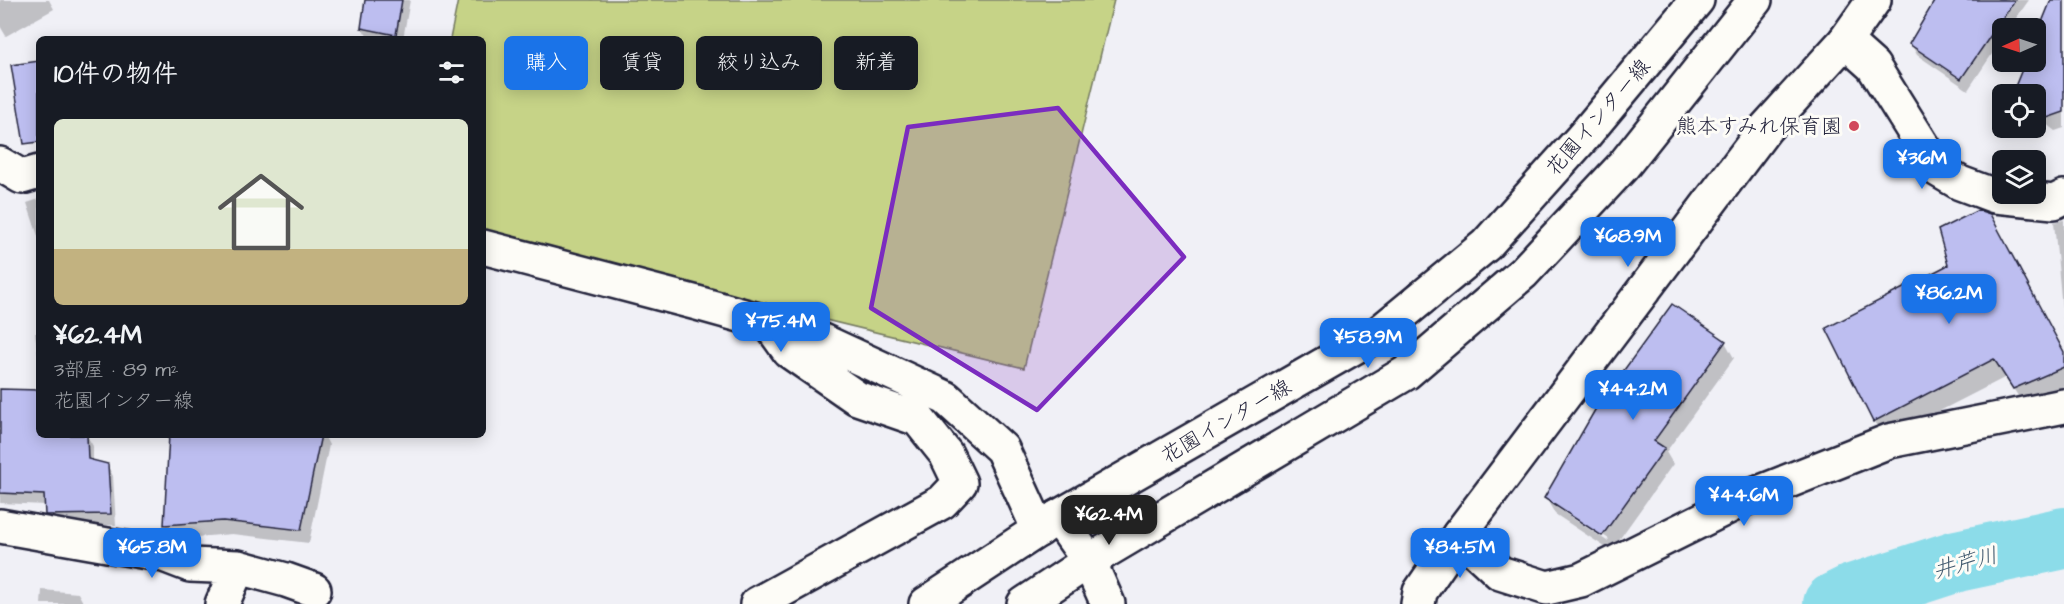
<!DOCTYPE html>
<html lang="ja">
<head>
<meta charset="utf-8">
<style>
  :root { --surface:#171b24; --page:#20242c; --text:#f1f3f6; --muted:#9ea1a6; --accent:#1a73e8 }
  body { margin:0; font-family:"Architects Daughter","Klee One",sans-serif; background:var(--page); color:var(--text); height:100vh; display:flex; flex-direction:column; font-size:22px; white-space:nowrap }
  * { box-sizing:border-box; margin:0 }
  p { font-size:20px; color:var(--muted) }
  .icon { flex:none; width:33px; height:33px; fill:none; stroke:currentColor; stroke-width:2; stroke-linecap:round; stroke-linejoin:round }
  .map { position:relative; flex:1; overflow:hidden }
  .details { position:absolute; left:36px; top:36px; width:450px; height:402px; display:flex; flex-direction:column; background:var(--surface); border-radius:9px; box-shadow:0 3px 15px #0003 }
  .details>* { flex:none }
  .hud { position:absolute; left:504px; top:36px; width:570px; height:54px; display:flex; gap:12px }
  .needle { width:39px; rotate:267deg }
  .fabs { position:absolute; left:1992px; top:18px; display:grid; gap:12px }
  .fabs a { display:grid; place-items:center; width:54px; height:54px; border-radius:9px; background:var(--surface); box-shadow:0 3px 15px #0003; font-size:30px }
  .price { position:absolute; translate:-50% -51px; padding:0 14px; border-radius:12px; background:var(--accent); color:#fff; font-size:20px; line-height:39px; filter:drop-shadow(0 2px 3px #0008) }
  .price::after { content:''; position:absolute; left:50%; top:36px; width:18px; height:14px; margin-left:-9px; background:inherit; clip-path:polygon(0 0,100% 0,50% 100%) }
  .price.active { background:#222; color:#fff }
  ul { padding:0; list-style:none }
  li { display:grid; align-content:center; gap:12px; height:318px; padding:0 18px }
  li span { display:grid; place-items:center; height:186px; border-radius:9px; color:#555 }
  li>.icon { margin-inline-start:auto }
  span .icon { width:108px; height:108px; fill:#fffc; stroke-width:1 }
  li b { font-size:26px }
  h2 { display:flex; justify-content:space-between; align-items:center; height:72px; padding:0 18px; font-size:26px }
  .pill { padding:0 21px; border-radius:9px; background:var(--surface); box-shadow:0 3px 15px #0003; font-size:21px; line-height:54px }
  .pill.active { background:var(--accent); color:#fff }
  .map>svg:first-child { display:block }
</style>
</head>
<body>
<div class="map">
<svg width="2064" height="604" viewBox="0 0 2064 604">
  <rect width="100%" height="100%" fill="#f0f0f6"/>
  <filter id="ink" filterUnits="userSpaceOnUse"><feTurbulence type="fractalNoise" baseFrequency=".0167" numOctaves="2"/><feDisplacementMap in="SourceGraphic" scale="12" xChannelSelector="R" yChannelSelector="G"/><feConvolveMatrix kernelMatrix="1 2 1 2 8 2 1 2 1" color-interpolation-filters="sRGB"/></filter>
  <g filter="url(#ink)">
    <path fill="#c6d387" stroke="#747a61" stroke-width="1.5" d="M 458,0 L 1114,0 L 1024,368 L 483,237 L 483,39 L 450,39 Z"/>
    <path fill="#0003" fill-rule="evenodd" d="M 0,0 L 49,0 L 54,9 L 6,36 L 0,26 Z
      M 367,0 L 410,0 L 403,39 L 369,39 L 362,28 Z
      M 1937,0 L 2029,0 L 2009,28 L 2002,28 L 2002,39 L 1968,90 L 1917,55 L 1911,44 Z
      M 2052,0 L 2064,0 L 2064,128 L 2055,131 L 2036,116 L 2036,94 L 2015,94 L 2014,93 L 2027,62 L 2036,62 L 2036,41 Z
      M 39,199 L 39,239 L 27,203 Z
      M 2063,220 L 2064,220 L 2064,330 L 2054,222 Z
      M 1950,266 L 2064,354 L 2064,390 L 2025,407 L 2006,377 L 1885,439 L 1874,421 Z
      M 1673,306 L 1725,342 L 1734,358 L 1666,452 L 1673,464 L 1611,551 L 1555,514 L 1546,498 ZM 1557,505 L 1609,539 L 1607,541 L 1557,508 Z
      M 35,333 L 39,333 L 39,363 Z
      M 0,432 L 87,436 L 93,446 L 93,462 L 107,465 L 113,476 L 116,525 L 52,525 L 46,514 L 46,505 L 0,503 Z
      M 170,435 L 324,435 L 329,445 L 309,543 L 232,534 L 173,539 L 165,525 Z
      M 42,590 L 78,593 L 84,604 L 41,604 Z"/>
    <g fill="none" stroke-linecap="round" stroke-linejoin="round">
      <path stroke="#8cdce9" stroke-width="62" d="M 1834,604 L 1852,595 L 1957,561 L 2064,538"/>
    </g>
    <path fill="#bdbef0" stroke="#22223b" stroke-width="1.5" d="M 365,0 L 402,0 L 396,35 L 361,28 Z
      M 1935,0 L 2015,0 L 1961,79 L 1909,44 Z
      M 2051,0 L 2064,0 L 2064,112 L 2047,118 L 2036,110 L 2036,94 L 2012,94 L 2025,62 L 2036,62 L 2036,37 Z
      M 39,61 L 39,142 L 24,144 L 11,65 Z
      M 1978,210 L 1990,214 L 2064,352 L 2064,367 L 2013,389 L 1994,359 L 1873,422 L 1826,328 L 1948,265 L 1938,230 Z
      M 1672,304 L 1726,341 L 1654,441 L 1665,448 L 1602,536 L 1544,498 L 1595,410 Z
      M 0,389 L 39,390 L 39,435 L 87,435 L 88,459 L 108,464 L 111,514 L 45,515 L 44,495 L 0,493 Z
      M 169,435 L 321,435 L 301,530 L 223,521 L 164,525 Z"/>
    <g fill="none" stroke-linecap="round" stroke-linejoin="round">
      <g stroke="#22223b" stroke-width="38">
        <path id="minor" d="M 1874,0 L 1845,41 L 1873,66 L 1938,170 L 1960,183 L 1995,196 L 2054,202 L 2064,197
          M 0,164 L 22,177 L 39,172
          M 483,247 L 697,303 L 805,333 L 946,398 L 1002,449 L 1039,530
          M 0,526 L 164,555 L 190,565 L 238,567 L 286,580 L 314,590
          M 222,604 L 238,567
          M 757,604 L 942,502 L 960,483 L 946,454 L 918,419 L 857,398 L 789,351 L 769,323"/>
      </g>
      <g stroke="#22223b" stroke-width="38">
        <path id="tertiary" d="M 1058,517 L 1089,561 L 1108,604
          M 1459,535 L 1765,129 L 1845,41"/>
      </g>
      <g stroke="#22223b" stroke-width="38">
        <path id="secondary" d="M 926,604 L 1058,517 L 1379,333 L 1486,245 L 1583,137 L 1697,0
          M 1024,604 L 1089,561 L 1406,373 L 1523,273 L 1623,166 L 1755,0
          M 1418,604 L 1420,592 L 1459,535 L 1500,573 L 1547,588 L 1581,580 L 1746,498 L 1889,441 L 2064,406"/>
      </g>
      <use href="#minor" stroke="#fdfcf7" stroke-width="33"/>
      <use href="#tertiary" stroke="#fdfcf7" stroke-width="33"/>
      <use href="#secondary" stroke="#fdfcf7" stroke-width="33"/>
    </g>
  </g>
  <path fill="#7b2cbf" fill-opacity="0.2" stroke="#7b2cbf" stroke-width="4.5" stroke-linejoin="round" d="M 1058,108 L 1184,257 L 1037,410 L 871,308 L 908,127 Z"/>
  <circle fill="#d1495b" stroke="#fdfcf7" stroke-width="2" cx="1854" cy="126" r="6"/>
  <g text-anchor="middle" stroke-width="6" stroke-linejoin="round" paint-order="stroke">
    <g font-size="21" fill="#22223b" stroke="#fdfcf7">
      <text transform="translate(1598 117) rotate(-49)" y="7">花園インター線</text>
      <text transform="translate(1226 421) rotate(-30)" y="7">花園インター線</text>
    </g>
    <g font-size="21" fill="#22223b" stroke="#fdfcf7" text-anchor="end">
      <text x="1842" y="133">熊本すみれ保育園</text>
    </g>
    <g font-size="22" font-style="italic" fill="#425a6f" stroke="#fdfcf7">
      <text transform="translate(1965 562) rotate(-15)" y="8">井芹川</text>
    </g>
  </g>
</svg>
<div class="fabs">
<a><svg class="needle" viewBox="-14 -14 28 28"><path d="M0-13l5 13h-10z" fill="#e53935"/><path d="M0 13l5-13h-10z" fill="#9ea1a6"/></svg></a>
<a><svg class="icon" aria-label="locate" viewBox="0 0 24 24"><circle cx="12" cy="12" r="6"/><path d="M12 2v4M12 18v4M2 12h4M18 12h4"/></svg></a>
<a><svg class="icon" aria-label="layers" viewBox="0 0 24 24"><path d="M12 4l9 5-9 5-9-5zM3 14l9 5 9-5"/></svg></a>
</div>
<b class="price" style="left:1922px;top:190px">¥36M</b>
<b class="price" style="left:1628px;top:268px">¥68.9M</b>
<b class="price" style="left:1949px;top:325px">¥86.2M</b>
<b class="price" style="left:781px;top:353px">¥75.4M</b>
<b class="price" style="left:1368px;top:369px">¥58.9M</b>
<b class="price" style="left:1633px;top:421px">¥44.2M</b>
<b class="price" style="left:1744px;top:527px">¥44.6M</b>
<b class="price active" style="left:1109px;top:546px">¥62.4M</b>
<b class="price" style="left:152px;top:579px">¥65.8M</b>
<b class="price" style="left:1460px;top:579px">¥84.5M</b>
<div class="hud">
<a class="pill active">購入</a>
<a class="pill">賃貸</a>
<a class="pill">絞り込み</a>
<a class="pill">新着</a>
</div>
<section class="details">
<h2>10件の物件<svg class="icon" aria-label="filters" viewBox="0 0 24 24"><path d="M4 7h16M4 17h16"/><circle cx="9" cy="7" r="2"/><circle cx="15" cy="17" r="2"/></svg></h2>
<ul>
<li><span style="background:linear-gradient(#dfe7d0 70%,#c2b280 0)"><svg class="icon" aria-label="home" viewBox="0 0 24 24"><path d="M3 11l9-7 9 7M6 9v11h12V9"/></svg></span><div><b>¥62.4M</b><p>3部屋 · 89 m²</p><p>花園インター線</p></div></li>
</ul>
</section>
</div>
</body>
</html>
